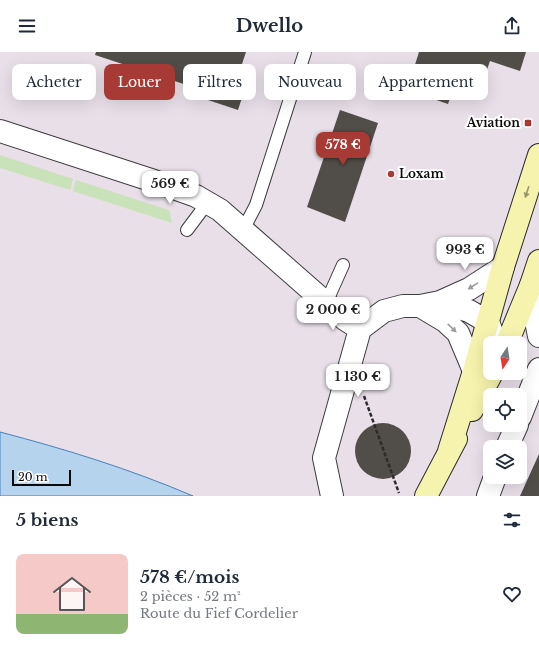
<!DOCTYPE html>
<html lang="fr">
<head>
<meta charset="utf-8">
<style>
  :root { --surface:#fff; --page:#f6f6f7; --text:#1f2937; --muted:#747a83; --line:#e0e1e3; --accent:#a83a35 }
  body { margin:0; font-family:"Libre Baskerville",serif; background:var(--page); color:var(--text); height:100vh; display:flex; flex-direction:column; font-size:15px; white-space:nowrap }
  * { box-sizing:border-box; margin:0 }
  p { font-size:13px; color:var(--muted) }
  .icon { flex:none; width:22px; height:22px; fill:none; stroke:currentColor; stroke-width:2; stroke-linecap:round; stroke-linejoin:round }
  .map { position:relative; height:444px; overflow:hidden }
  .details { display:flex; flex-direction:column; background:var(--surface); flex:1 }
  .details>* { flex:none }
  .hud { position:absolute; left:12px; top:12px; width:515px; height:36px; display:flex; gap:8px }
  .needle { width:26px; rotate:192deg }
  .fabs { position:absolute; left:483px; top:284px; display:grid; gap:8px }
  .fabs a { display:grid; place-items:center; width:44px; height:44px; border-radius:8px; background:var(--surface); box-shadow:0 4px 16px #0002; font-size:20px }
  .scale { position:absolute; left:12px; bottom:10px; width:59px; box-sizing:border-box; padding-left:4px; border:2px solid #0a0a0a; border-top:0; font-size:11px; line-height:14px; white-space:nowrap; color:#0a0a0a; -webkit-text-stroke:3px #fff; paint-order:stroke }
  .price { position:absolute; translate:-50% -34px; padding:0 9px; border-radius:8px; background:#fff; color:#222; font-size:13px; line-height:26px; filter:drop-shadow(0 1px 2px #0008) }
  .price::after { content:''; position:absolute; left:50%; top:24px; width:12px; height:9px; margin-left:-6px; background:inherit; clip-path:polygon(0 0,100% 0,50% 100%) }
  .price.active { background:var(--accent); color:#fff }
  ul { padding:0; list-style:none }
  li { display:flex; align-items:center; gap:12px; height:100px; padding:0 16px }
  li+li { border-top:1px solid var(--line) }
  li span { display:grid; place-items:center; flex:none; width:112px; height:80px; border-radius:8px; color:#555 }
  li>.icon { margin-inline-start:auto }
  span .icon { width:48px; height:48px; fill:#fffc; stroke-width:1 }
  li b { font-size:17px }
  h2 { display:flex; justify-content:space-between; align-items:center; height:48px; padding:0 16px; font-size:17px }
  .pill { padding:0 14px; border-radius:8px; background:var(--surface); box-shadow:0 4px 16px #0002; font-size:14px; line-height:36px }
  .pill.active { background:var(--accent); color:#fff }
  header { display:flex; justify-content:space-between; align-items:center; height:52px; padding:0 16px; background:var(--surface); font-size:18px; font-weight:700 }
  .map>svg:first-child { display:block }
</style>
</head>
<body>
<header><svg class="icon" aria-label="menu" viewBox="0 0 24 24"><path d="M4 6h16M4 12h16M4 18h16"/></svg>Dwello<svg class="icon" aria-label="share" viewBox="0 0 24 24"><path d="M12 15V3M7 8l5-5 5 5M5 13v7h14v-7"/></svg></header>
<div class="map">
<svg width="539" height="444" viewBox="0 0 539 444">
  <rect width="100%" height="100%" fill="#fcfaea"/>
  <path fill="#e8dfe8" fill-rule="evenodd" d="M 0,0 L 539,0 L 539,444 L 0,444 ZM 490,291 L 520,291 L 520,321 L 490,321 ZM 490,343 L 520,343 L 520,373 L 490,373 ZM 490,395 L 520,395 L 520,425 L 490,425 Z"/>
  <path fill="#cae2b9" d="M 0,103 L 73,127 L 70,138 L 0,116 Z
    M 76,128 L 169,158 L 172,171 L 73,139 Z"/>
  <path fill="#b5d3ed" stroke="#4581bb" d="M 0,380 C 65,397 130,417 193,444 L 0,444 Z"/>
  <path fill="#514d48" d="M 96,0 L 246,0 L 241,15 L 251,18 L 238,58 L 202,46 L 205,39 L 95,3 Z
    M 419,0 L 526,0 L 520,19 L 490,9 L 482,32 L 458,24 L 448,52 L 407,38 Z
    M 340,58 L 378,71 L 345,170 L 307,155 Z
    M355 399a28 28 0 1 1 56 0a28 28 0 1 1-56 0Z
    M 539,402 L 539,444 L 520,444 Z"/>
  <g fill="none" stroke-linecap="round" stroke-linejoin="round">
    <g stroke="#3d3d3d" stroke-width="14">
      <path id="lane" d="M 187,178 L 208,150
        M 243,178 L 256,153 L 305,0
        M 326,251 L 343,213"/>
    </g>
    <g stroke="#3d3d3d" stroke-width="24">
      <path id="street" d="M 0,79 L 154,129 L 196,144 L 220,158 L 326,251 L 346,268 L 360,277
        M 531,233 L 534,259 L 539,284
        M 440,250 L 469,237 L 503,215
        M 420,254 L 445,269 L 458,281 L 474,319
        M 360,277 L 384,259 L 403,254 L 420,254 L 440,250 L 469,259 L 488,270 L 496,291
        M 520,365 L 539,317
        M 507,395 L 517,373
        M 332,444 L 324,406 L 360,277
        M 488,444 L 495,425"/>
    </g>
    <g stroke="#2c2c2c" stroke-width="24">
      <path id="secondary" d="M 507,291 L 531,233 L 539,209
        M 472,358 L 492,321
        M 449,399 L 474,319 L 503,215 L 539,103
        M 426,444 L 456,387"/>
    </g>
    <path stroke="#2c2c2c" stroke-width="2.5" stroke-dasharray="4 2" stroke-linecap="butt" d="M 364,344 L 399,441"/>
    <use href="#lane" stroke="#fff" stroke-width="12"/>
    <use href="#street" stroke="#fff" stroke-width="22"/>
    <use href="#secondary" stroke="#f5f3ad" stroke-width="22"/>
  </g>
  <defs><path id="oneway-solid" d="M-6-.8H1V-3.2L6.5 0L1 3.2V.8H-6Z"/></defs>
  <use fill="#97966c" href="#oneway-solid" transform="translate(527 140) rotate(108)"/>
  <g fill="#9d9d9d">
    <use href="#oneway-solid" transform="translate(473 234) rotate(148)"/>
    <use href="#oneway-solid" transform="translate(452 276) rotate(44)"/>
  </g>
  <g fill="#a83a35" stroke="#fff" stroke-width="1.5">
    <rect x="524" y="67" width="8" height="8" rx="2"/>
    <circle cx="391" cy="122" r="4"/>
  </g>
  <g text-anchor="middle" stroke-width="4" stroke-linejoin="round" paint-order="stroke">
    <g font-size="12" font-weight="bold" fill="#0a0a0a" stroke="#fff" text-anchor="end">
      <text x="520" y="75">Aviation</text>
      <text x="399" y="126" text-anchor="start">Loxam</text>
    </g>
  </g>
</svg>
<div class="fabs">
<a><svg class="needle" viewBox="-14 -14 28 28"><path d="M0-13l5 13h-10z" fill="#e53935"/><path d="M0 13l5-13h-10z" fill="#747a83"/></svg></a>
<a><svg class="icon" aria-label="locate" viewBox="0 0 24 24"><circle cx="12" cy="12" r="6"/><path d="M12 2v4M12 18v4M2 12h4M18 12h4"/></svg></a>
<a><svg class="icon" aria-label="layers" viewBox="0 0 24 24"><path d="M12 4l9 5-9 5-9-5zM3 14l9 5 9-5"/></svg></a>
</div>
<div class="scale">20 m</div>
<b class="price active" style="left:343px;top:114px">578 €</b>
<b class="price" style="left:170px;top:153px">569 €</b>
<b class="price" style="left:465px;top:219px">993 €</b>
<b class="price" style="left:333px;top:279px">2 000 €</b>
<b class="price" style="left:358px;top:346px">1 130 €</b>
<div class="hud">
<a class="pill">Acheter</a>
<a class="pill active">Louer</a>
<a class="pill">Filtres</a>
<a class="pill">Nouveau</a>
<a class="pill">Appartement</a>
</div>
</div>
<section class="details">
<h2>5 biens<svg class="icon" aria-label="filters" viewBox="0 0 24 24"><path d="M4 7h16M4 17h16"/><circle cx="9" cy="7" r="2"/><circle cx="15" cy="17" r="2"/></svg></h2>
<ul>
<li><span style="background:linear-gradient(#f6c9c9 75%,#8fb573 0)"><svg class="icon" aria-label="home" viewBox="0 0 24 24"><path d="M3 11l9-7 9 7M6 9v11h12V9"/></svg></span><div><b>578 €/mois</b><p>2 pièces · 52 m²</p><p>Route du Fief Cordelier</p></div><svg class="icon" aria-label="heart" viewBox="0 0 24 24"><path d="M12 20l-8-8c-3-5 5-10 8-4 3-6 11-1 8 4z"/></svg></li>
</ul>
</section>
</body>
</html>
